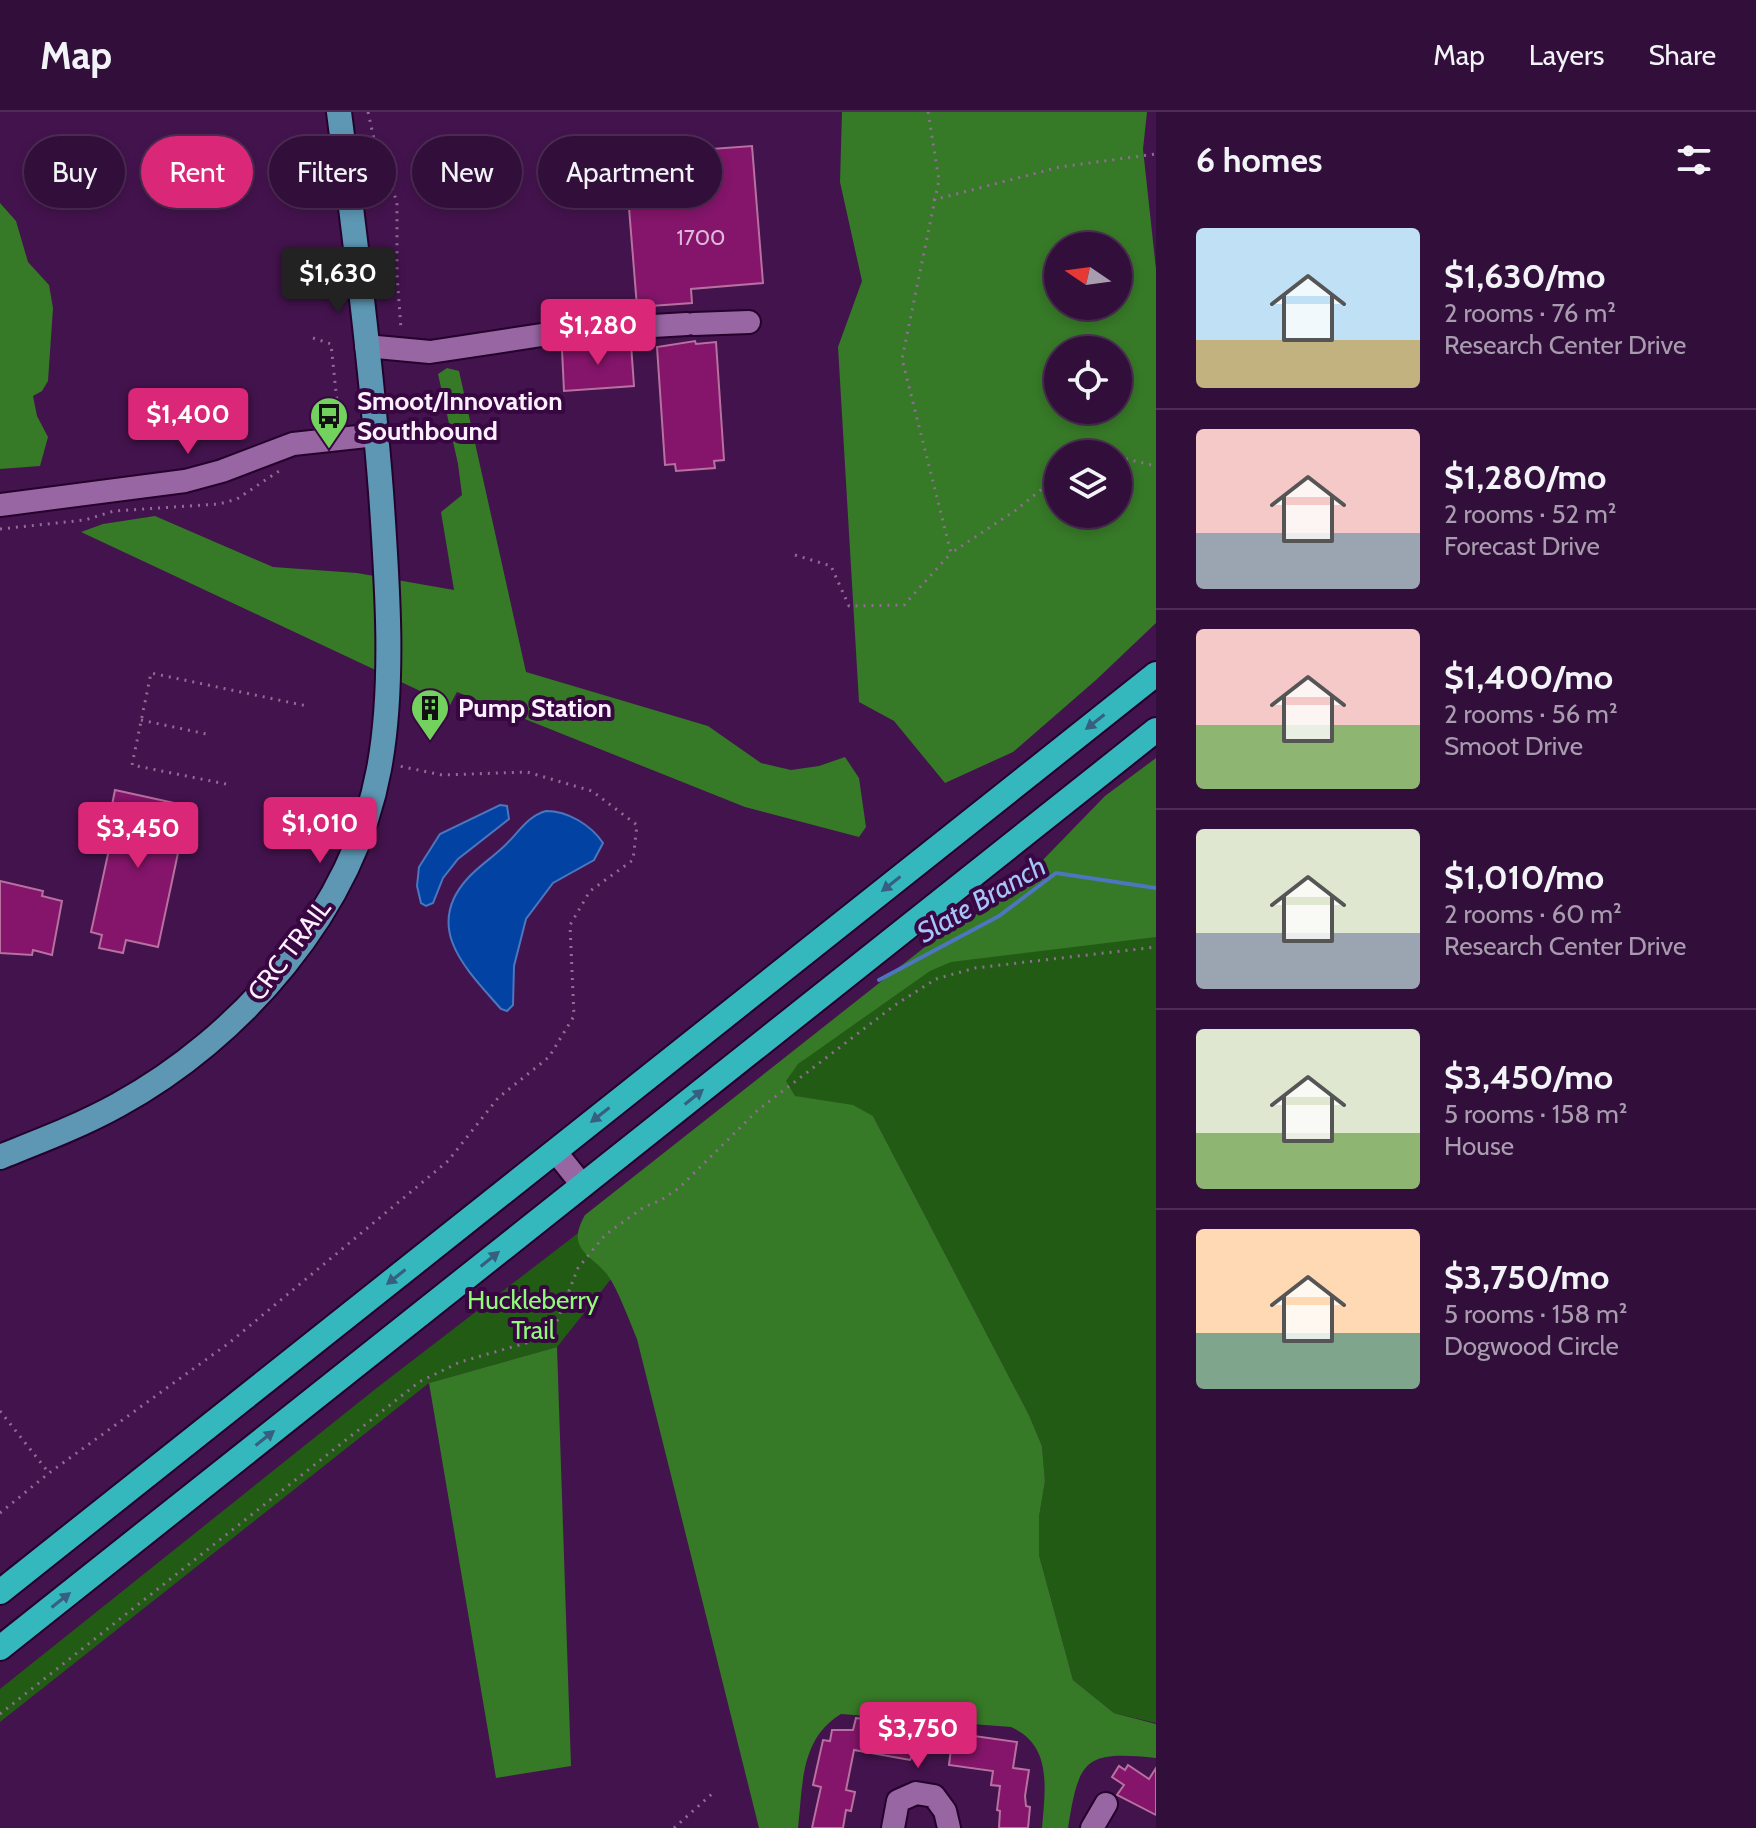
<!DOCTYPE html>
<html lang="en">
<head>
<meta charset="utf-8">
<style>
  :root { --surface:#320e3a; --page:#3a1742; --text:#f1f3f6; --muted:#a89caf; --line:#4d2e54; --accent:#db2777 }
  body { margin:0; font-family:Cabin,sans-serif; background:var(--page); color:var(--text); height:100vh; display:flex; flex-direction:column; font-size:30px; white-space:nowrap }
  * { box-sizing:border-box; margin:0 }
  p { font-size:26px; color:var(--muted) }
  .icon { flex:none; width:44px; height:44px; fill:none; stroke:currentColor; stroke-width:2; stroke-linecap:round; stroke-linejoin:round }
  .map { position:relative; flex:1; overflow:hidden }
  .sheet { display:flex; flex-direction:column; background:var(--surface); width:600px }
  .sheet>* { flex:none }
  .hud { position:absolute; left:24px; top:24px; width:760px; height:72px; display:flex; gap:16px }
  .needle { width:52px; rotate:283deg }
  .tools { position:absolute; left:1044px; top:120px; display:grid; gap:16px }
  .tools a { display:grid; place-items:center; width:88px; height:88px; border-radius:50%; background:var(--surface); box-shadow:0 4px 12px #0003,0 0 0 2px var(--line); font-size:40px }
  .price { position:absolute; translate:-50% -68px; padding:0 18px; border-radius:8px; background:var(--accent); color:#fff; font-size:26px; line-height:52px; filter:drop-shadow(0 2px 4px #0008) }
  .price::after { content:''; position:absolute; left:50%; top:48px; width:24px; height:18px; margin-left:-12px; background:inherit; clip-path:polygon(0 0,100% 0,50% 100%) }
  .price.current { background:#222; color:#fff }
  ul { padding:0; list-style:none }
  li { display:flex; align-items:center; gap:24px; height:200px; padding:0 40px }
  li+li { border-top:2px solid var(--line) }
  li span { display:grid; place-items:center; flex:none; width:224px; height:160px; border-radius:8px; color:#555 }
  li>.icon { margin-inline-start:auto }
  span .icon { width:96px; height:96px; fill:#fffc; stroke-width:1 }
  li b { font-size:34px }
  h2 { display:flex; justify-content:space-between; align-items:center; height:96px; padding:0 40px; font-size:34px }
  .tag { padding:0 28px; border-radius:36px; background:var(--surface); box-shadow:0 4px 12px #0003,0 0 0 2px var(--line); font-size:28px; line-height:72px }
  .tag.current { background:var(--accent); color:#fff }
  header { display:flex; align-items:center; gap:48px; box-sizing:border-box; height:112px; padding:0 40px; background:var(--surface); border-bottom:2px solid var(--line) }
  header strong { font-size:38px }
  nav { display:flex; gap:44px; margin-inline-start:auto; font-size:28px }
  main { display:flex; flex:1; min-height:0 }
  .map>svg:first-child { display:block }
</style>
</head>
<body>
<header>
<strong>Map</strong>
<nav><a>Map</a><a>Layers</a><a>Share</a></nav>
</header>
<main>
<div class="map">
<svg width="1156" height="1716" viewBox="0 0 1156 1716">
  <rect width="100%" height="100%" fill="#43134d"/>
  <path fill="#225c14" d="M 1156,814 L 1156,1611 L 1114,1601 L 1073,1568 L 1039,1443 L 1039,1405 L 1045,1369 L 1042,1334 L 1029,1303 L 873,1004 L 611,1167 L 557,1235 L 429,1271 L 0,1610 L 0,1577 L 378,1275 L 798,952 L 917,855 Z"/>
  <path fill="#367927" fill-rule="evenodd" d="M 842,0 L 1147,0 L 1143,37 L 1156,157 L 1156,511 L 1096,568 L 1013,640 L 945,671 L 894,609 L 859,590 L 838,235 L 862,169 L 840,70 ZM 1058,134 L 1118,134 L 1118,194 L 1058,194 ZM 1058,238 L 1118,238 L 1118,298 L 1058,298 ZM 1058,342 L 1118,342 L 1118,402 L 1058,402 Z
    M 0,91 L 16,109 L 28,150 L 49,173 L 53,196 L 48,269 L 42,279 L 33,284 L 37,304 L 48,325 L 40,354 L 0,357 Z
    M 447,256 L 459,259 L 526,560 L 708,614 L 761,651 L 791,658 L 819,654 L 845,645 L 859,666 L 866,715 L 859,725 L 745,695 L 457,580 L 450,593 L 81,420 L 103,412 L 155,404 L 273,455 L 357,461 L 454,478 L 441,400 L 462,383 L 458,352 L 438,262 Z
    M 1156,646 L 1156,825 L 951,850 L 930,859 L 798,952 L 786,969 L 795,984 L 853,993 L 873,1004 L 1029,1303 L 1042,1334 L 1045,1369 L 1039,1405 L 1039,1443 L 1073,1568 L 1114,1601 L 1156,1612 L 1156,1646 C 1085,1639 1079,1646 1068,1716 L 1042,1716 C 1045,1678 1053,1633 1011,1615 L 841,1602 C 800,1627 803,1672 798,1716 L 759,1716 L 637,1227 C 629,1208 622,1188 612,1170 C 597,1142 563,1142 585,1103 L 930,831 L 973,805 L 1040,751 L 1105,684 Z
    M 557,1235 L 571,1654 L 496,1666 L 429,1271 Z"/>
  <path fill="#0142a3" stroke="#4c76be" stroke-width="2" d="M 500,693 L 507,694 L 509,707 L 458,747 L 443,766 L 433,791 L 426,794 L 421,791 L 417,774 L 419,755 L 440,722 Z
    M 546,699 C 568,699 591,713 603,731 L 594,748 L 553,771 L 526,807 L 514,854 L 513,893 L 507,899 L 501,897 C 467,858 422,816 468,766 C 477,756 490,747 500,738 C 517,724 525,705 546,699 Z"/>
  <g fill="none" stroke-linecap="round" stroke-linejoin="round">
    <path stroke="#4c76be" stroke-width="4" d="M 879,868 L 999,804 L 1056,761 L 1156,776"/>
  </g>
  <path fill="#84156a" stroke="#b770a0" stroke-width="2" d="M 673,29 L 673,33 L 684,33 L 684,39 L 752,34 L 763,171 L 691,177 L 692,191 L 637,195 L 627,71 L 648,69 L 647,52 L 661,51 L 659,31 Z
    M 695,229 L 696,232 L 716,230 L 724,348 L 714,349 L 715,356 L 676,359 L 675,352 L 665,353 L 657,235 Z
    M 595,231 L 596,235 L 631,232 L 634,274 L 564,279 L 562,238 Z
    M 115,678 L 188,694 L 158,835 L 126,828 L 123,841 L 99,836 L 102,823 L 91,820 L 115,710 L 109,708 Z
    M 0,769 L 43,779 L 42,784 L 62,789 L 52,843 L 33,838 L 32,843 L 0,841 Z
    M 856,1606 L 931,1617 L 928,1638 L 921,1637 L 919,1645 L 912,1644 L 910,1648 L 854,1638 L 846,1678 L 855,1680 L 851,1699 L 846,1698 L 843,1716 L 812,1716 L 821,1675 L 813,1673 L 823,1628 L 830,1629 L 832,1618 L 853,1618 Z
    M 953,1621 L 1017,1630 L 1013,1656 L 1029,1658 L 1025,1684 L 1026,1694 L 1030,1695 L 1028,1716 L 999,1716 L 1000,1699 L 997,1698 L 1000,1674 L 991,1673 L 993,1659 L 949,1653 Z
    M 1128,1653 L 1149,1667 L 1156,1656 L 1156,1703 L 1117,1683 L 1124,1673 L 1112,1665 L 1119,1654 L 1125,1658 Z"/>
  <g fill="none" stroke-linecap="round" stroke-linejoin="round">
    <g stroke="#24022c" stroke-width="26">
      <path id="minor" d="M 694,212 L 749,210
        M 366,234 L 430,240 L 568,219 L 687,212
        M 0,393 L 185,369 L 222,359 L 293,332 L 376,323
        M 555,1039 L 583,1074
        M 893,1716 L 898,1689 L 916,1681 L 934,1684 L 945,1699 L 949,1716
        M 1092,1716 L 1106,1692"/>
    </g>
    <g stroke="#24022c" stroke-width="28">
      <path id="major" d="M 0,1045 C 40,1029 80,1014 118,993 C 241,926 353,798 379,657 C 395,571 387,467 381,380 C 371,253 355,126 339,0"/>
    </g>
    <g stroke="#24022c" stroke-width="28">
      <path id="highway" d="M 0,1480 L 1156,562
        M 0,1536 L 1156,618"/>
    </g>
    <path stroke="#8f6d95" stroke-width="3" stroke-dasharray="2 6" stroke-linecap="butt" d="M 368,0 L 374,27 L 397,90 L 397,163 L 401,217
      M 928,0 L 939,68 L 902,247 L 951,441 L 1016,398 L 1058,364
      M 933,88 L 1060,55 L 1156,42
      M 313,226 L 331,232 L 339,309
      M 1085,342 L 1089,338 L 1106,342
      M 1118,345 L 1156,354
      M 0,417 L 85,408 L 114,399 L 219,392 L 237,387 L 282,357
      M 795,443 L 831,454 L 849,494 L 904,493 L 951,441
      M 141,608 L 211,623
      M 226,672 L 132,653 L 151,561 L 307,594
      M 0,1299 L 49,1361
      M 0,1401 L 49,1361 L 229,1231 L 448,1049 L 498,986 L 549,945 L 574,904 L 570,813 L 590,779 L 633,748 L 637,713 L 592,679 L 527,660 L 442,663 L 399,654
      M 0,1602 L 419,1270 L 460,1250 L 533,1229 L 555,1214 L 578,1156 L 605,1123 L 644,1095 L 661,1088 L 679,1076 L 758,998 L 895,893 L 936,867 L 975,856 L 1156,835
      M 674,1716 L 714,1680"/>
    <use href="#minor" stroke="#9966a4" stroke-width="22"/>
    <use href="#major" stroke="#5d97b4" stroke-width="24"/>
    <use href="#highway" stroke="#35b7be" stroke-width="24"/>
  </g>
  <defs><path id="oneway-solid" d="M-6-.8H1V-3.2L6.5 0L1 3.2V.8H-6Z" transform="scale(2)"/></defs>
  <g fill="#365f80">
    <use href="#oneway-solid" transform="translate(1095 610) rotate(142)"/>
    <use href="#oneway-solid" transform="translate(891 772) rotate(142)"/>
    <use href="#oneway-solid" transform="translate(694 985) rotate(-39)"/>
    <use href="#oneway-solid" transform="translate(600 1003) rotate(142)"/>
    <use href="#oneway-solid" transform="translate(490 1147) rotate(-39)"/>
    <use href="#oneway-solid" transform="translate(396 1165) rotate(142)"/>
    <use href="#oneway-solid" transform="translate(265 1326) rotate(-38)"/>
    <use href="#oneway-solid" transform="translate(61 1488) rotate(-38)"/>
  </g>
  <defs>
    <g id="bus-pin" transform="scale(2)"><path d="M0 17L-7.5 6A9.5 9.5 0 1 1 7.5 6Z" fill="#72d25d" stroke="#380742"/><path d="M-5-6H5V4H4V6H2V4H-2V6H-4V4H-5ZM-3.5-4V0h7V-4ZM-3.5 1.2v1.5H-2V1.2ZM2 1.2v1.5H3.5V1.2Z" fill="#111"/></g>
    <g id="building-pin" transform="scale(2)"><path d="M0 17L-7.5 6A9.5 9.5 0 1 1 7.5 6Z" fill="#72d25d" stroke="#380742"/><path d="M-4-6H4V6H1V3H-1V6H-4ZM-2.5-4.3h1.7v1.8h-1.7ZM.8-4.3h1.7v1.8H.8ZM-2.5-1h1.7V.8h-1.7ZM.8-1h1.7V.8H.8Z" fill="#111"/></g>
  </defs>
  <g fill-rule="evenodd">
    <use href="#bus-pin" x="329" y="304"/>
    <use href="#building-pin" x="430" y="596"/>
  </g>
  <g text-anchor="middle" stroke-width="8" stroke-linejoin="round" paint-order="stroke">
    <g font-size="22" fill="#deb9d9">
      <text x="701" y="133">1700</text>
    </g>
    <g font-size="26" font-weight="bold" fill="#fcf0fe" stroke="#380742" text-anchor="start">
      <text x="357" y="298">Smoot/Innovation<tspan x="357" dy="30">Southbound</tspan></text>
      <text x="458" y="605">Pump Station</text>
    </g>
    <g font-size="26" fill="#fcf0fe" stroke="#380742">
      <text transform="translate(289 838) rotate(-53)" y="9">CRC TRAIL</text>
    </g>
    <g font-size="26" fill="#8ffc78" stroke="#380742">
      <text x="533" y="1197">Huckleberry<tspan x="533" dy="30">Trail</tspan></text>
    </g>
    <g font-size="28" font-style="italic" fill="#a6c5f8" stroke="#380742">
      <text transform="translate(981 787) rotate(-30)" y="10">Slate Branch</text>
    </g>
  </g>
</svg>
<div class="tools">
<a><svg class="needle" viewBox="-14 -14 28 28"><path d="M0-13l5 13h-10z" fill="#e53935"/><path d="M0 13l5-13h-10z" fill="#a89caf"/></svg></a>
<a><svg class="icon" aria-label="locate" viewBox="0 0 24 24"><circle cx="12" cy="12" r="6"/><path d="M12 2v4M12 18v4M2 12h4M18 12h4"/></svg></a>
<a><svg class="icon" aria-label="layers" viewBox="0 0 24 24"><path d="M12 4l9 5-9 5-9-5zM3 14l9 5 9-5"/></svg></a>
</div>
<b class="price current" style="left:338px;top:203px">$1,630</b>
<b class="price" style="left:598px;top:255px">$1,280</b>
<b class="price" style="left:188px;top:344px">$1,400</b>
<b class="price" style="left:320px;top:753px">$1,010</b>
<b class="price" style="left:138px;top:758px">$3,450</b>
<b class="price" style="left:918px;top:1658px">$3,750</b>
<div class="hud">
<a class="tag">Buy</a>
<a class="tag current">Rent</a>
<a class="tag">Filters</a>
<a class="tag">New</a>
<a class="tag">Apartment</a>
</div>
</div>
<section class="sheet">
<h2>6 homes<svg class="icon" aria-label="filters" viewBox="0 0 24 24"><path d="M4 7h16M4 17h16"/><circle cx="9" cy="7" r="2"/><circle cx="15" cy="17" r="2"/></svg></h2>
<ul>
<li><span style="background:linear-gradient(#bfe0f5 70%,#c2b280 0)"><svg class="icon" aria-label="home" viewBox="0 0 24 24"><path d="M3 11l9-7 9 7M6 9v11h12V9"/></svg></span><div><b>$1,630/mo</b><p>2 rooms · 76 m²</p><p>Research Center Drive</p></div></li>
<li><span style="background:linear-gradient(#f6c9c9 65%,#9aa5b1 0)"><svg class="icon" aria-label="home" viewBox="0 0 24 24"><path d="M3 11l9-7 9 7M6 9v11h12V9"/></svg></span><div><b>$1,280/mo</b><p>2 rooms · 52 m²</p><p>Forecast Drive</p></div></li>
<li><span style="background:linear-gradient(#f6c9c9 60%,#8fb573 0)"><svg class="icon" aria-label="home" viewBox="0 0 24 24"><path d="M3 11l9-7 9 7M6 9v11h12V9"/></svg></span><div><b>$1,400/mo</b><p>2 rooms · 56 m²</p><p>Smoot Drive</p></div></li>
<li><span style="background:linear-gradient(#dfe7d0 65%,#9aa5b1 0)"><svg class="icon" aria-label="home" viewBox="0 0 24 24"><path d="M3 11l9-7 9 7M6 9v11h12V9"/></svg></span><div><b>$1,010/mo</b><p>2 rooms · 60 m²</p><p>Research Center Drive</p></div></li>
<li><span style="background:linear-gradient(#dfe7d0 65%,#8fb573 0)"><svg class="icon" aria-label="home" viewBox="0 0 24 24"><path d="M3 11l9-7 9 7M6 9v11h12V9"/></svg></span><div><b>$3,450/mo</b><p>5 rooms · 158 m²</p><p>House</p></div></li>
<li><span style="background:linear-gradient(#ffd9b3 65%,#7fa58c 0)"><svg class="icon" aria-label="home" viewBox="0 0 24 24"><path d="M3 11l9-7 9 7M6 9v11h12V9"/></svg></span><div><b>$3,750/mo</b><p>5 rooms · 158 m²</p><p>Dogwood Circle</p></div></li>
</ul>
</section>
</main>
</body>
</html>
